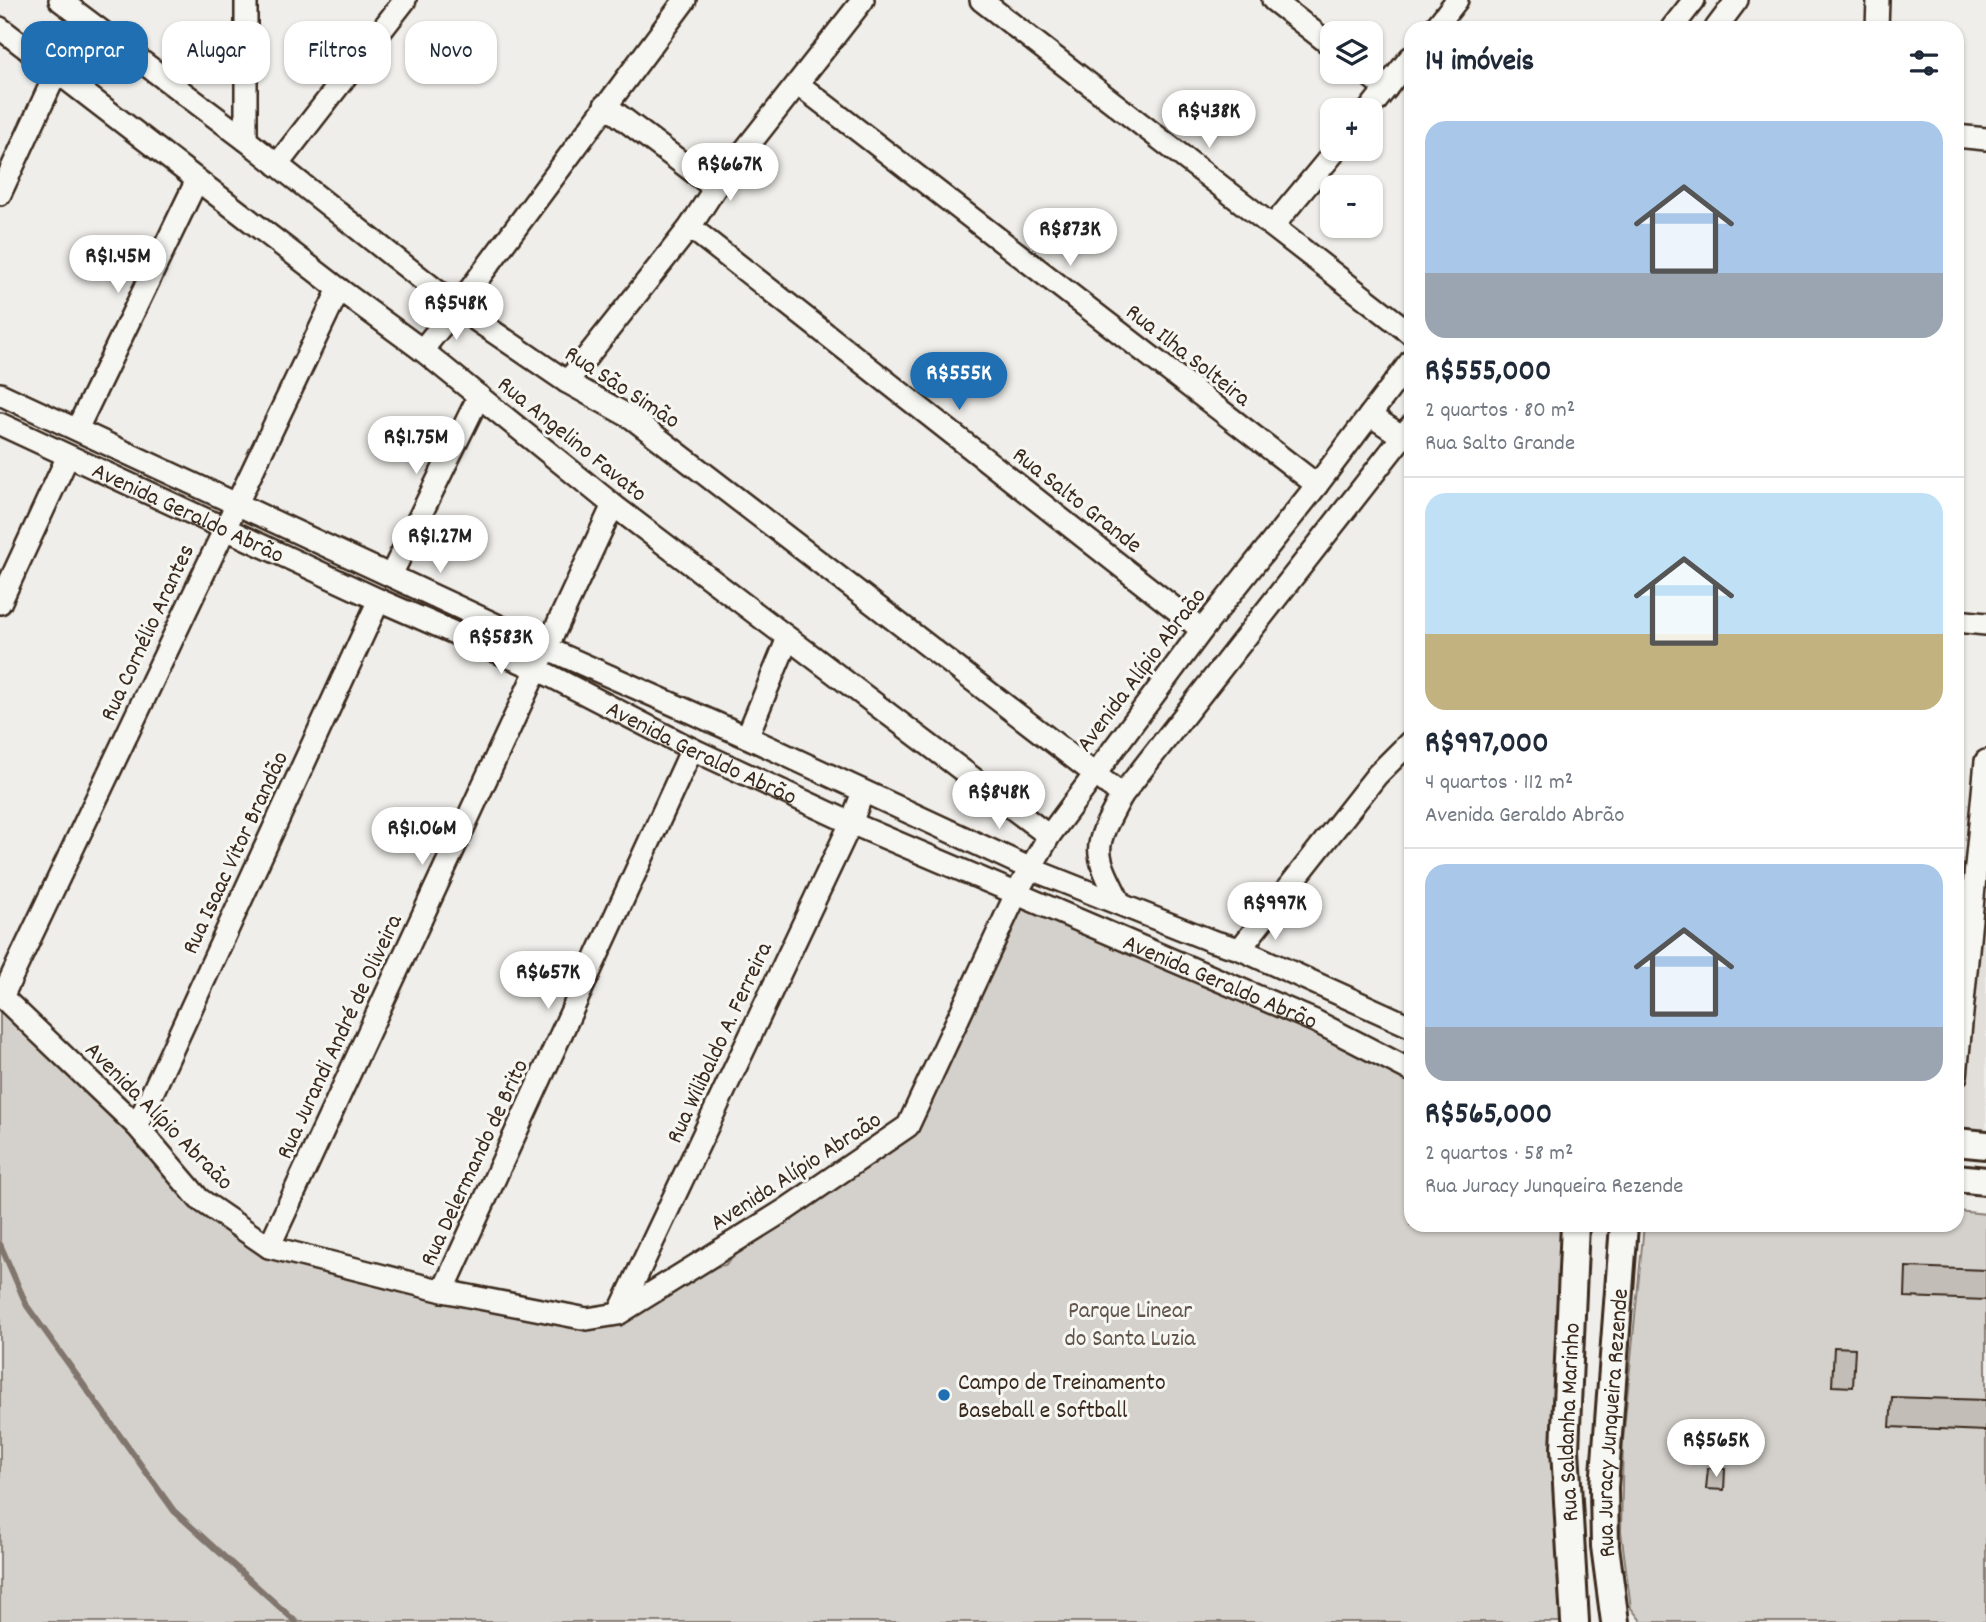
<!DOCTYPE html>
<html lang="pt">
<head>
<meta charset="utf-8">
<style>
  :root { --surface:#fff; --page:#f6f6f7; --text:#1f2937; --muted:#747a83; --line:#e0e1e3; --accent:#1f6fb2 }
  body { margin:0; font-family:Dekko,sans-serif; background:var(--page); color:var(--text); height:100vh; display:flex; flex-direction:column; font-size:26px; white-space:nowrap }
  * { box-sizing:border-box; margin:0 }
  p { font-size:23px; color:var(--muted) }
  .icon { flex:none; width:38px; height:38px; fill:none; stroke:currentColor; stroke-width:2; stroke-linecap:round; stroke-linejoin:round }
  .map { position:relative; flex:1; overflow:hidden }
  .sheet { position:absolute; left:1404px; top:21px; width:560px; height:1211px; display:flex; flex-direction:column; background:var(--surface); border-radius:21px; box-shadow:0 2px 5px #0004 }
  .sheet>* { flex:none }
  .guide { position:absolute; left:21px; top:21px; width:665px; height:63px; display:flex; gap:14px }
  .tools { position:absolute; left:1320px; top:21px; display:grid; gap:14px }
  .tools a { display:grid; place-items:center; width:63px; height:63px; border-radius:14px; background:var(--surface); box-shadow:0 2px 5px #0004; font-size:35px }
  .price { position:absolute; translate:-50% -60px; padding:0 16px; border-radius:24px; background:#fff; color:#222; font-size:23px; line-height:46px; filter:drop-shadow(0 2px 4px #0008) }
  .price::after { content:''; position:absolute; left:50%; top:42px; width:21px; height:16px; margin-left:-10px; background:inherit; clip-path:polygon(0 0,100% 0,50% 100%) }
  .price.active { background:var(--accent); color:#fff }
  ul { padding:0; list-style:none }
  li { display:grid; align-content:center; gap:14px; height:371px; padding:0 21px }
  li+li { border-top:2px solid var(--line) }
  li span { display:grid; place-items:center; height:217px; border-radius:21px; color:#555 }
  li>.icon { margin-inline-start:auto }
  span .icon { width:126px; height:126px; fill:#fffc; stroke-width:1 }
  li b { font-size:30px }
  h2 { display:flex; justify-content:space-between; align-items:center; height:84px; padding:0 21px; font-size:30px }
  .tag { padding:0 24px; border-radius:21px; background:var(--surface); box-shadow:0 2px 5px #0004; font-size:24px; line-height:63px }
  .tag.active { background:var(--accent); color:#fff }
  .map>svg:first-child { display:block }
</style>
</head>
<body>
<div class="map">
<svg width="1986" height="1622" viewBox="0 0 1986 1622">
  <rect width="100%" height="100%" fill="#efeeea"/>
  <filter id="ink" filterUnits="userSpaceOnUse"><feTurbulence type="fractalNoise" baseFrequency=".0143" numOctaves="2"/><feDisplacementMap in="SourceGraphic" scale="14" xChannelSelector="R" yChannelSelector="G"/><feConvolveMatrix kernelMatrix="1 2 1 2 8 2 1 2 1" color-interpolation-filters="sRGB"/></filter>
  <g filter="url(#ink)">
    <path fill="#e2dfdb" d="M 1986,814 L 1986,1145 L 1957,1142 L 1957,1122 Z"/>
    <path fill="#d4d1cc" stroke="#887e75" stroke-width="2" d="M 1017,892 L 1410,1076 L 1410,1225 L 1568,1225 L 1575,1622 L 0,1622 L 0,995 L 199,1199 L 269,1247 L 587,1319 L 672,1293 L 713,1267 L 725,1265 L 785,1210 L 908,1127 Z
      M 1957,1211 L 1986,1214 L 1986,1622 L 1642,1622 L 1631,1608 L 1621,1531 L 1623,1440 L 1644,1225 L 1956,1225 Z"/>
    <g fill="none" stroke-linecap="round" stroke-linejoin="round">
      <path stroke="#81766d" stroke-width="6" d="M 0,1244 L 27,1306 L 174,1511 L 296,1622"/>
    </g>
    <path fill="#c2bdb7" stroke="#3b2a1e" stroke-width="2" d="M 1906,1267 L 1986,1270 L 1986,1300 L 1905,1297 Z
      M 1834,1347 L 1855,1348 L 1853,1387 L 1832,1386 Z
      M 1892,1397 L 1986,1400 L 1986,1431 L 1890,1427 Z
      M 1708,1468 L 1725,1469 L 1724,1490 L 1706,1489 Z"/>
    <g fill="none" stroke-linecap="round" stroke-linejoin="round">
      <g stroke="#3b2a1e" stroke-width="26">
        <g id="minor">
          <path d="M 60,0 L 246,140 L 457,307 L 567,382 L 632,418 L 1122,795"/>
          <path d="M 246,0 L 246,140"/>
          <path d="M 981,0 L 1410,333"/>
          <path d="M 1273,0 L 1332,46"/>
          <path d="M 0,28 L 339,289 L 422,350 L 613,505 L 1049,836"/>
          <path d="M 1435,28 L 1457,0"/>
          <path d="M 1672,28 L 1694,0"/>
          <path d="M 1716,28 L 1737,0"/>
          <path d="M 1877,28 L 1878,0"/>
          <path d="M 1365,72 L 1386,89"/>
          <path d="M 798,84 L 1317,485"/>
          <path d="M 605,105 L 715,188"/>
          <path d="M 1369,110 L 1410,58"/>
          <path d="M 1956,136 L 1986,139"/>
          <path d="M 277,165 L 405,0"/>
          <path d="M 0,194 L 57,71 L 88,22"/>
          <path d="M 1273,226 L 1337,149"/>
          <path d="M 690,227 L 1202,630"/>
          <path d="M 422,350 L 457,307 L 685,0"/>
          <path d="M 567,382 L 690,227 L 715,188 L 863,0"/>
          <path d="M 0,394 L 546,648 L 747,737 L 1031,869 L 1212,941 L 1240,949 L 1410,1026"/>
          <path d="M 1370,415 L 1403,437 L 1410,438"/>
          <path id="s1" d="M 0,424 L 379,600 L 537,669 L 692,749 L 851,823 L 1315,1021 L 1410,1070"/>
          <path d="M 77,429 L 197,180"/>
          <path d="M 391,575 L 479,396"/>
          <path d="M 0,603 L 68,456"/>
          <path d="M 1956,621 L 1986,624"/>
          <path d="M 747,737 L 788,638"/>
          <path d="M 1120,903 C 1092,848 1093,849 1122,795 L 1410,427"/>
          <path d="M 1240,949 L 1377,775 L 1410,742"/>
          <path d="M 0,995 L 137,1126 L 199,1199 L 269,1247 L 443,1291 L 587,1319 L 618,1314 L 785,1210 L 908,1126 L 1017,892 L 1049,836 L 1202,630 L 1317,485 L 1410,362"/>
          <path d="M 2,997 L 339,289"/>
          <path d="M 1956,1076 L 1986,761"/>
          <path d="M 137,1126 L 379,600"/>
          <path d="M 269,1247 L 613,505"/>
          <path d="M 443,1291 L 692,749"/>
          <path d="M 619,1313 L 851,823 L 863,792"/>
        </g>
      </g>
      <g stroke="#3b2a1e" stroke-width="32">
        <g id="major">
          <path d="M 1956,1142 L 1986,1145"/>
          <path d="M 1956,1178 L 1986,1181"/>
          <path id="s2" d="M 1575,1622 L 1565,1449 L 1575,1225"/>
          <path id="s3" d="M 1615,1622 L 1605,1546 L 1604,1487 L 1624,1225"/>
        </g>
      </g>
      <use href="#minor" stroke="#f6f6f2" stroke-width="21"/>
      <use href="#major" stroke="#f6f6f2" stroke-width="26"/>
    </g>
  </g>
  <circle fill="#1f6fb2" stroke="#f6f6f2" stroke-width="2.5" cx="944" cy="1395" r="7"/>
  <g text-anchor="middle" stroke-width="6" stroke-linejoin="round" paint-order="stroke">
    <g font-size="24" fill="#3b2a1e" stroke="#f6f6f2">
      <text transform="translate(1189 354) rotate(38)" y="8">Rua Ilha Solteira</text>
      <text transform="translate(623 386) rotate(33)" y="8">Rua São Simão</text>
      <text transform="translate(573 438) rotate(39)" y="8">Rua Angelino Favato</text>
      <text transform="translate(1078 499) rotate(38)" y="8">Rua Salto Grande</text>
      <text dy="8" stroke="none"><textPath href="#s1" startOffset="208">Avenida Geraldo Abrão</textPath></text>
      <text transform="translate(146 632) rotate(-65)" y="8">Rua Cornélio Arantes</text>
      <text transform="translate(1140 669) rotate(-53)" y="8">Avenida Alípio Abraão</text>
      <text dy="8" stroke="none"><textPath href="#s1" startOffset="775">Avenida Geraldo Abrão</textPath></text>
      <text transform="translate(234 852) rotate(-65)" y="8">Rua Isaac Vitor Brandão</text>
      <text dy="8" stroke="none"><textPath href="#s1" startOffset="1342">Avenida Geraldo Abrão</textPath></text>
      <text transform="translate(338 1036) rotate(-65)" y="8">Rua Jurandi André de Oliveira</text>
      <text transform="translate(718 1042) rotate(-65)" y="8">Rua Wilibaldo A. Ferreira</text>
      <text transform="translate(160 1115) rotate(45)" y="8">Avenida Alípio Abraão</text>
      <text transform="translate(473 1162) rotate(-65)" y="8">Rua Delermando de Brito</text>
      <text transform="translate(795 1170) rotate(-33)" y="8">Avenida Alípio Abraão</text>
      <text dy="8" stroke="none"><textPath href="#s2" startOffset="200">Rua Saldanha Marinho</textPath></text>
      <text dy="8" stroke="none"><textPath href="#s3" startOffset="200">Rua Juracy Junqueira Rezende</textPath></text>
    </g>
    <g font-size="24" fill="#61544a" stroke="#f6f6f2">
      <text x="1130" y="1317">Parque Linear<tspan x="1130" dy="28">do Santa Luzia</tspan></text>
    </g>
    <g font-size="24" fill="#3b2a1e" stroke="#f6f6f2" text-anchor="start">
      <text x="958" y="1389">Campo de Treinamento<tspan x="958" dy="28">Baseball e Softball</tspan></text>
    </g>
  </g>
</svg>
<div class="tools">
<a><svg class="icon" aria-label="layers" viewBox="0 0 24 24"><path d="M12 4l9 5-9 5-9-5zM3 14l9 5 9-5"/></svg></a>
<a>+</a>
<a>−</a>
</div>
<b class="price" style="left:1209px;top:150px">R$438K</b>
<b class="price" style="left:730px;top:203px">R$667K</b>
<b class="price" style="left:1070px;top:268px">R$873K</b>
<b class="price" style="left:118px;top:295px">R$1.45M</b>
<b class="price" style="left:456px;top:342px">R$548K</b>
<b class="price active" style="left:959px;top:412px">R$555K</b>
<b class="price" style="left:416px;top:476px">R$1.75M</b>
<b class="price" style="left:440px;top:575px">R$1.27M</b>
<b class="price" style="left:501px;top:676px">R$583K</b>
<b class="price" style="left:999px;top:831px">R$848K</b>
<b class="price" style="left:422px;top:867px">R$1.06M</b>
<b class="price" style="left:1275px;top:942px">R$997K</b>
<b class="price" style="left:548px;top:1011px">R$657K</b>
<b class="price" style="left:1716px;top:1479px">R$565K</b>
<div class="guide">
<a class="tag active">Comprar</a>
<a class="tag">Alugar</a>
<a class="tag">Filtros</a>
<a class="tag">Novo</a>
</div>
<section class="sheet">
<h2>14 imóveis<svg class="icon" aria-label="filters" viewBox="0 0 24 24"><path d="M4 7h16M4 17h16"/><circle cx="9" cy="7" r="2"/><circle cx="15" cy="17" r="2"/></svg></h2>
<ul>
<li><span style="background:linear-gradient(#a9c7e8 70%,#9aa5b1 0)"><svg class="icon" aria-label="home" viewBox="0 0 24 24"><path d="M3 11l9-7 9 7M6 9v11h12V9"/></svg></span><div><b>R$555,000</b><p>2 quartos · 80 m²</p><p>Rua Salto Grande</p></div></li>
<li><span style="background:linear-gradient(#bfe0f5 65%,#c2b280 0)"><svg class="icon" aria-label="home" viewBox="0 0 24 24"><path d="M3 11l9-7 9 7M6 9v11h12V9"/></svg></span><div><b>R$997,000</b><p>4 quartos · 112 m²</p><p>Avenida Geraldo Abrão</p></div></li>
<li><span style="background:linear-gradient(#a9c7e8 75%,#9aa5b1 0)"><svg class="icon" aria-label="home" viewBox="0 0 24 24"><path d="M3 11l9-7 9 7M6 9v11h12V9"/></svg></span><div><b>R$565,000</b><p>2 quartos · 58 m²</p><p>Rua Juracy Junqueira Rezende</p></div></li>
</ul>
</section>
</div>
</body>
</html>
